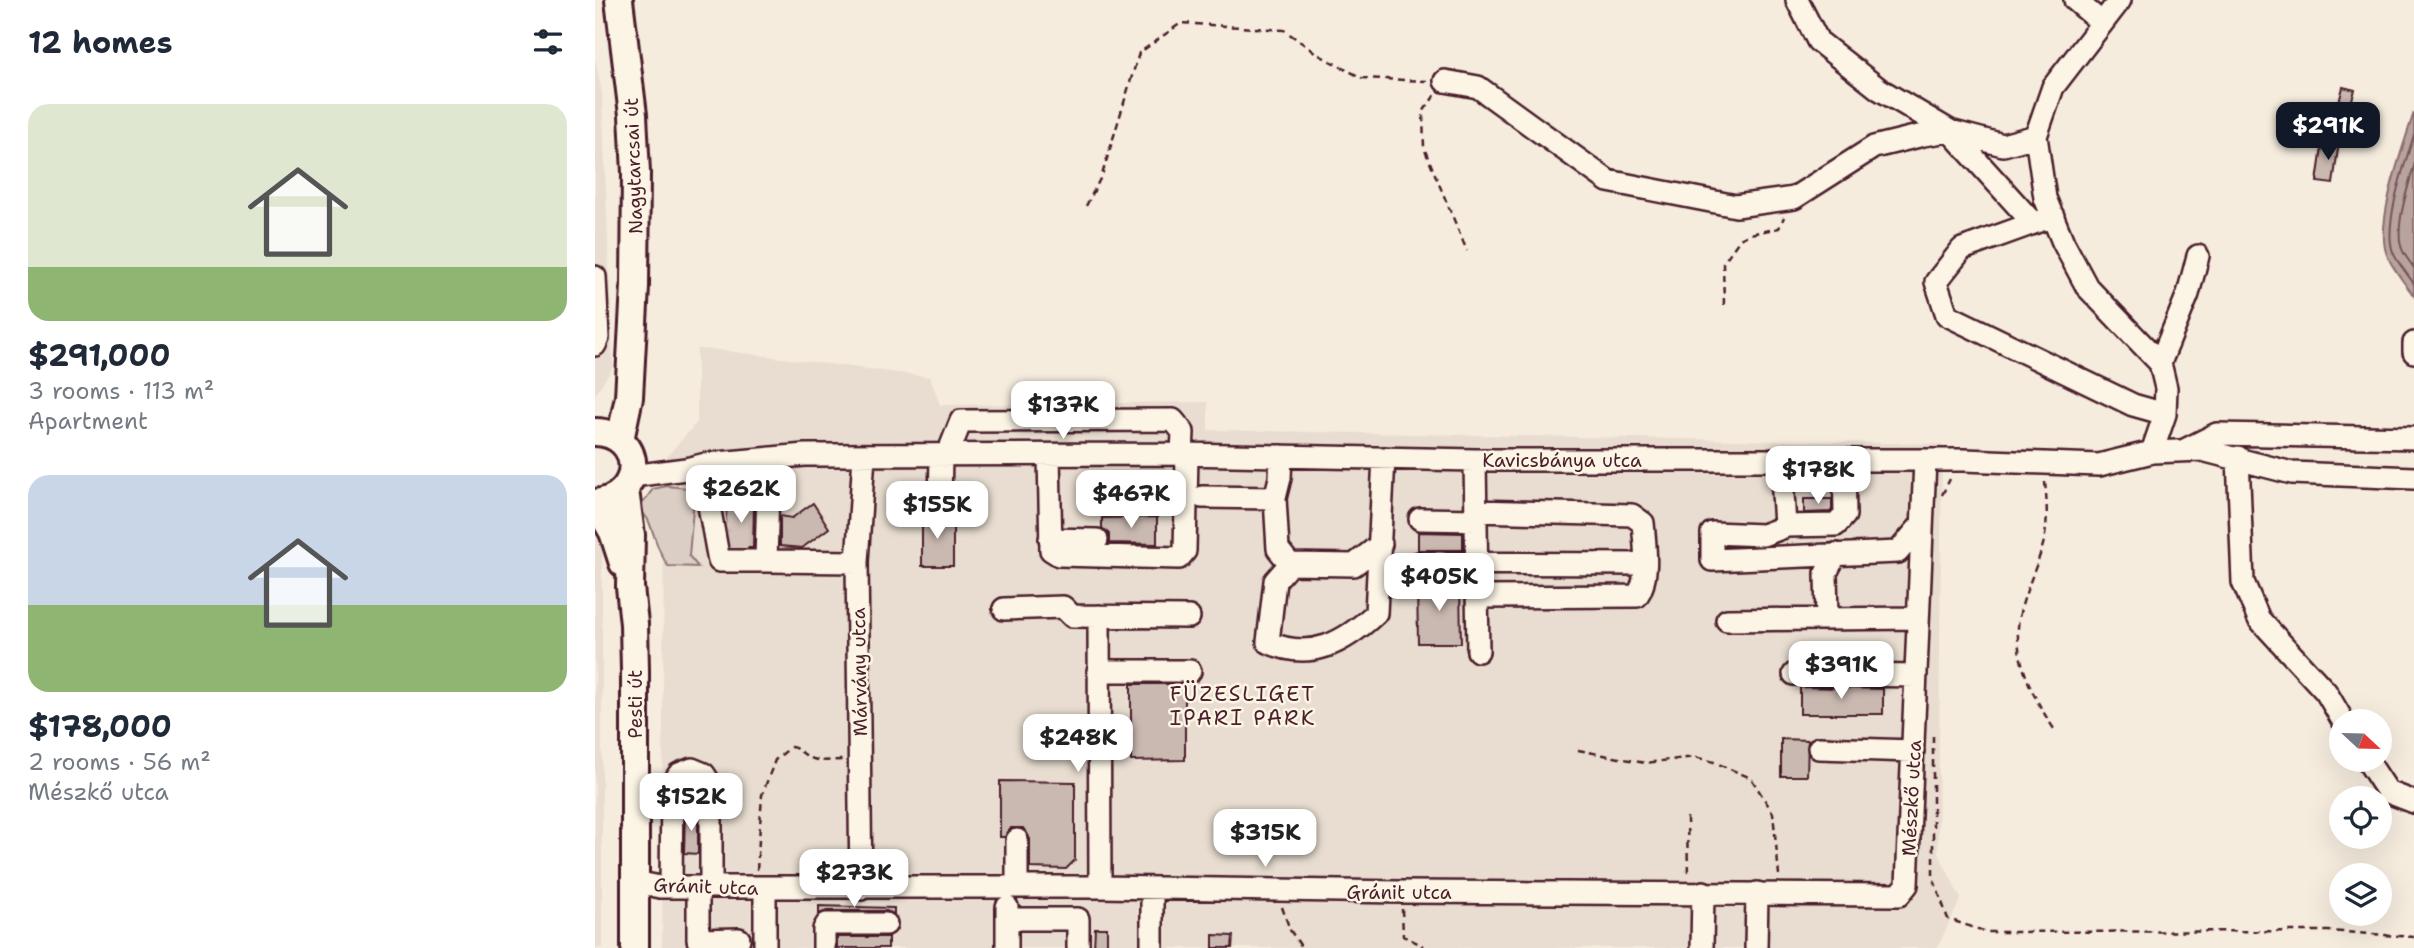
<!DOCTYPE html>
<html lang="en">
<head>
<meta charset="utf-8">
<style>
  :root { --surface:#fff; --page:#f2f2f3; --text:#1f2937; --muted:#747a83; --accent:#111827 }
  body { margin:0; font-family:"Shantell Sans",sans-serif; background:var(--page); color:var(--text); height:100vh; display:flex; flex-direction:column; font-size:26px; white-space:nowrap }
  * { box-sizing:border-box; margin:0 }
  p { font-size:23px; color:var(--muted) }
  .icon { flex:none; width:38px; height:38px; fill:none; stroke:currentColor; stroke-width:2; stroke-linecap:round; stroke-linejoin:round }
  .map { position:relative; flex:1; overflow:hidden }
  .drawer { display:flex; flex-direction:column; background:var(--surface); width:595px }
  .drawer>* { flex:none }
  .needle { width:46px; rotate:112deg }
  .controls { position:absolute; left:1734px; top:709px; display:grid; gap:14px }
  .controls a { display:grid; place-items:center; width:63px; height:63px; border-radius:50%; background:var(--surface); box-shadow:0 7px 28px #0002; font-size:35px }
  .price { position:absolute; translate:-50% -60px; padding:0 16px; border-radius:14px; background:#fff; color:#222; font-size:23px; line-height:46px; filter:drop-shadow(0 2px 4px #0008) }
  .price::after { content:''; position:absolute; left:50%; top:42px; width:21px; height:16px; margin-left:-10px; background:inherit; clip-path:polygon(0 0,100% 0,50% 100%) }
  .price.active { background:var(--accent); color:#fff }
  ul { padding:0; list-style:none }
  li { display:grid; align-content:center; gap:14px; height:371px; padding:0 28px }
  li span { display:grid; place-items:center; height:217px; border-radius:21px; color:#555 }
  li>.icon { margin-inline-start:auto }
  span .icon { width:126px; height:126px; fill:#fffc; stroke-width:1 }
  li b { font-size:30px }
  h2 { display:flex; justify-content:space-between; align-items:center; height:84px; padding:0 28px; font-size:30px }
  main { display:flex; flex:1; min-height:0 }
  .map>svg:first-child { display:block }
</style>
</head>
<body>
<main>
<section class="drawer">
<h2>12 homes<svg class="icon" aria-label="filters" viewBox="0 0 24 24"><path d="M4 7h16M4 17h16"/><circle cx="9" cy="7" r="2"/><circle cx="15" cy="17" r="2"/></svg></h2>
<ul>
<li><span style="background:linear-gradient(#dfe7d0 75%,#8fb573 0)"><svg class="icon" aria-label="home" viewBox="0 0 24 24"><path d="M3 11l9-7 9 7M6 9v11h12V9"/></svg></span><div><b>$291,000</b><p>3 rooms · 113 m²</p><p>Apartment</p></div></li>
<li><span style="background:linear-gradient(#c9d6e8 60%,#8fb573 0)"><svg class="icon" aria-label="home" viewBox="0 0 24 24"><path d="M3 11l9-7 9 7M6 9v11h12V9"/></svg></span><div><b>$178,000</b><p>2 rooms · 56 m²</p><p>Mészkő utca</p></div></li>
</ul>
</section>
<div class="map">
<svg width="1819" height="948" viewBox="0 0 1819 948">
  <rect width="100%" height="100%" fill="#f5ecde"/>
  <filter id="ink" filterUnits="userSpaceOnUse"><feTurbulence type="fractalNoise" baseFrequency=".0143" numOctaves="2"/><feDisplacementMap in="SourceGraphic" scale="14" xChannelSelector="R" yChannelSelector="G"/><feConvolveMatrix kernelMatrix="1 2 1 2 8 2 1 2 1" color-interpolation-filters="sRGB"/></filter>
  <g filter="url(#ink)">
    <path fill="#e8ddd0" d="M 0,59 L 7,93 L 18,367 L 0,395 Z
      M 102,349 L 124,350 L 335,377 L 345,405 L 613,402 L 613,430 L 1347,444 L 1343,852 L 1366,899 L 1342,948 L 67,948 L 69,460 L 102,422 Z
      M 0,539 L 7,542 L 7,948 L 0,948 Z"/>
    <path fill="#dbcec4" stroke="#927678" stroke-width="2" d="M 72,486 L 92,488 L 99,497 L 94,556 L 103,567 L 73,566 C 62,550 61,539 54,522 C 52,516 47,514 45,507 L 58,489 Z"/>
    <path fill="#b8a39e" stroke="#8c6e70" stroke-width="2" d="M 1819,112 L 1819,296 C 1810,284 1797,268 1792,255 C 1779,223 1809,145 1819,112 Z"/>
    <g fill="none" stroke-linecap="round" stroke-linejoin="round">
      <path stroke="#765459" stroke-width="2" d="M 1819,135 C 1810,163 1788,225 1798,252 C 1802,263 1813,274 1819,284
        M 1819,166 C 1813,187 1799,228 1807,249 C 1809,255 1815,262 1819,268"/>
    </g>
    <path fill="#cab9b1" stroke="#4a1f2b" stroke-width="2" d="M 1748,87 L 1760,90 L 1753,113 L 1742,110 Z
      M 1728,140 L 1744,142 L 1738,184 L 1722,182 Z
      M 1209,499 L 1237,499 L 1237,510 L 1235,512 L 1209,513 Z
      M 218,503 L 234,528 L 207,548 L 185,546 L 185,516 L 197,518 Z
      M 131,504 L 159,504 L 158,548 L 135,548 Z
      M 327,516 L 358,516 L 358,566 L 327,566 Z
      M 562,517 L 562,544 L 514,543 L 514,534 L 507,528 L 507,518 Z
      M 823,532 L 868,533 L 868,550 L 823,550 Z
      M 822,583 L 865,583 L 866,643 L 823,643 Z
      M 536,684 L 590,684 L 590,760 L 536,761 Z
      M 1205,687 L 1288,689 L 1288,714 L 1205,714 Z
      M 1186,739 L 1213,740 L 1212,776 L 1186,776 Z
      M 405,781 L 480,782 L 480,860 L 471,869 L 435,868 L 435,839 L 428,828 L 416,828 L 410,837 L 405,837 Z
      M 90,811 L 103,811 L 103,854 L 89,853 Z
      M 224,906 L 299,908 L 299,914 L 291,911 L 232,911 L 224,914 Z
      M 500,928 L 512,928 L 512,948 L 499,948 Z
      M 618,935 L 638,936 L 637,948 L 618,948 Z
      M 242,937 L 293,937 L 293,948 L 242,948 Z"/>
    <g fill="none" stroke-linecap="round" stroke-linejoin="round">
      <path stroke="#d3c3ba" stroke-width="21" stroke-dasharray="21 10" stroke-linecap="butt" d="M 132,520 L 160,521
        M 132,540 L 160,541"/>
      <g stroke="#4a1f2b" stroke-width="26">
        <path id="minor" d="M 1202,0 L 1223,41 L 1284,89 L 1355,131 L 1438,223
          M 1480,0 L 1507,23
          M 1525,0 L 1458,87 L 1441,136 L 1450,198 L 1468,242 L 1492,287 L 1565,363 L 1571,388 L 1570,414 L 1557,452
          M 850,81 L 883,87 L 1013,181 L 1141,206 L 1199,198 L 1279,147 L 1328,135 L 1355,131 L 1408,145 L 1441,136
          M 1458,216 L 1367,249 L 1341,282 L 1352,315 L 1538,405 L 1570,414
          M 0,277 L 3,338 L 0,345
          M 1819,343 L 1819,352
          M 1565,363 L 1593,294 L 1603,256
          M 1590,450 L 1622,434 L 1819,438
          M 454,455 L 456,550 L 464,555 L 584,558 L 590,551 L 592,455
          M 352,456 L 366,421 L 578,420 L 588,432 L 587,454
          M 1643,457 L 1648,582 L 1664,619 L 1731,692 L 1748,721
          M 880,460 L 883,651
          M 1186,460 L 1190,526 L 1241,525 L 1250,515 L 1249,460
          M 37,476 L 91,469 L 111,464 L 210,455 L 587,454 L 880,460 L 1369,460 L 1504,465 L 1557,452 L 1607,450 L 1697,473 L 1819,478
          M 111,489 L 173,489 L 171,561 L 124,561 L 111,489 L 111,464
          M 607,497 L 680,498 L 685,478 L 686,456
          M 680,498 L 683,549 L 695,564 L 759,565 L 786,544
          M 508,503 L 591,502
          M 345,504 L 346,456
          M 880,511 L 1037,515 L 1048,523 C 1050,546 1055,578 1042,596 L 882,597
          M 825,519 L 881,520
          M 1192,526 L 1168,535 L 1117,533 L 1117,560 L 1303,552 L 1327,524
          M 455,539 L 502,540
          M 171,561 L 262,562
          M 824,563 L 1050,564
          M 695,564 L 680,581 L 673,642 C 716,662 750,642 781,613 L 789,458
          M 409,609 L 468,607 L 477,616 L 594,617
          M 504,616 L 505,887
          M 1232,619 L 1231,573 L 1241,554
          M 1132,620 L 1323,618
          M 503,671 L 595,671
          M 1199,674 L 1321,676
          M 1224,748 L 1318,751
          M 1772,760 L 1793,792 L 1819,802
          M 422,840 L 422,887
          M 40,882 L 65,887 L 505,887 L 806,892 L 1304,895 L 1312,885 L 1330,460
          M 76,887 L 77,785 L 84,774 L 97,769 L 109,774 L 116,785 L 116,887
          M 103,887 L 103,940 L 144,939
          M 266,889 L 262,562 L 269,456
          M 412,919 L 483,919 L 483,948
          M 170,948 L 170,887
          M 229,948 L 229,929 L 232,924 L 291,924
          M 412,948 L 412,907
          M 557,948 L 557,888
          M 1107,948 L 1108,892
          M 1161,948 L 1162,893"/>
      </g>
      <g stroke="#4a1f2b" stroke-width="32">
        <path id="major" d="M 24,0 L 38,115 L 41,173 L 40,286 L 34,397 L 25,440
          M 0,432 C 49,433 51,498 0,503
          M 30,490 L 36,535 L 35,587 L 39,624 L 40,670 L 40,948
          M 2,504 L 18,532 L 28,563"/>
      </g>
      <path stroke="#4a1f2b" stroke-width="2.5" stroke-dasharray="7 5" stroke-linecap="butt" d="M 840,95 L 828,112 L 829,148 L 872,251
        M 491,206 L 507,175 L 544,53 L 586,23 L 689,30 L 724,55 L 767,78 L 832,81
        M 1129,305 L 1128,263 L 1145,239 L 1155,234 L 1184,228 L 1189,217
        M 1450,482 C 1452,502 1453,521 1449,541 C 1443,565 1431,588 1425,613 C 1416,654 1437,696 1459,729
        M 1347,495 L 1355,479
        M 1338,736 L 1338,877 L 1353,919 L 1392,932 L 1734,931 L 1819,937
        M 983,750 L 1050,763 L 1100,757 L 1119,762 L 1156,778 L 1178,813 L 1184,875
        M 1092,817 L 1093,875
        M 162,870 L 167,795 L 180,760 L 196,747 C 203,748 205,752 212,756 C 223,763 236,760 248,760
        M 687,907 L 695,930 L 707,948
        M 807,909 L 808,936 L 827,945 L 827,948"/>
      <use href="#minor" stroke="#fcf5e5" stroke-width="21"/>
      <use href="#major" stroke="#fcf5e5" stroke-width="26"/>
    </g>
  </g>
  <g text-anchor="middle" stroke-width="5" stroke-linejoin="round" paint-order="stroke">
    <g font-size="19" fill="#4a1f2b" stroke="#fcf5e5">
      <text transform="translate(38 166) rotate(-92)" y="7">Nagytarcsai út</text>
      <text x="967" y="467">Kavicsbánya utca</text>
      <text transform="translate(264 672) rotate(-91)" y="7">Márvány utca</text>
      <text transform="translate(40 704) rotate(-90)" y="7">Pesti út</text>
      <text transform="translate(1316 798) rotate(-87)" y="7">Mészkő utca</text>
      <text transform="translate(111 886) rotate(2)" y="7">Gránit utca</text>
      <text x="804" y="899">Gránit utca</text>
    </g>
    <g font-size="21" letter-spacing="2" fill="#4a1f2b" stroke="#fcf5e5">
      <text x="648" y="701">FÜZESLIGET<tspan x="648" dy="24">IPARI PARK</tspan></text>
    </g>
  </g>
</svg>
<div class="controls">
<a><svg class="needle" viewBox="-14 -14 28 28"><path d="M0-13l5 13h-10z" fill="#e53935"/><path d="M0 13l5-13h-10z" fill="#747a83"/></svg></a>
<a><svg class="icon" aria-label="locate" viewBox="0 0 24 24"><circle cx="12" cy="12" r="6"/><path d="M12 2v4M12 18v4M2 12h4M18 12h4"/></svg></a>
<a><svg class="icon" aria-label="layers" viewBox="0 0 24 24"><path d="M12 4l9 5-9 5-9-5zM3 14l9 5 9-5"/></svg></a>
</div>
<b class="price active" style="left:1733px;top:162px">$291K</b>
<b class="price" style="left:468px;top:441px">$137K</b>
<b class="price" style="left:1223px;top:506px">$178K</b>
<b class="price" style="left:146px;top:525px">$262K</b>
<b class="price" style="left:536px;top:530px">$467K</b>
<b class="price" style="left:342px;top:541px">$155K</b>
<b class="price" style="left:844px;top:613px">$405K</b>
<b class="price" style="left:1246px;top:701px">$391K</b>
<b class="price" style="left:483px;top:774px">$248K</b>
<b class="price" style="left:96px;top:833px">$152K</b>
<b class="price" style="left:670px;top:869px">$315K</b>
<b class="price" style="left:259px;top:909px">$273K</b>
</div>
</main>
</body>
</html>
